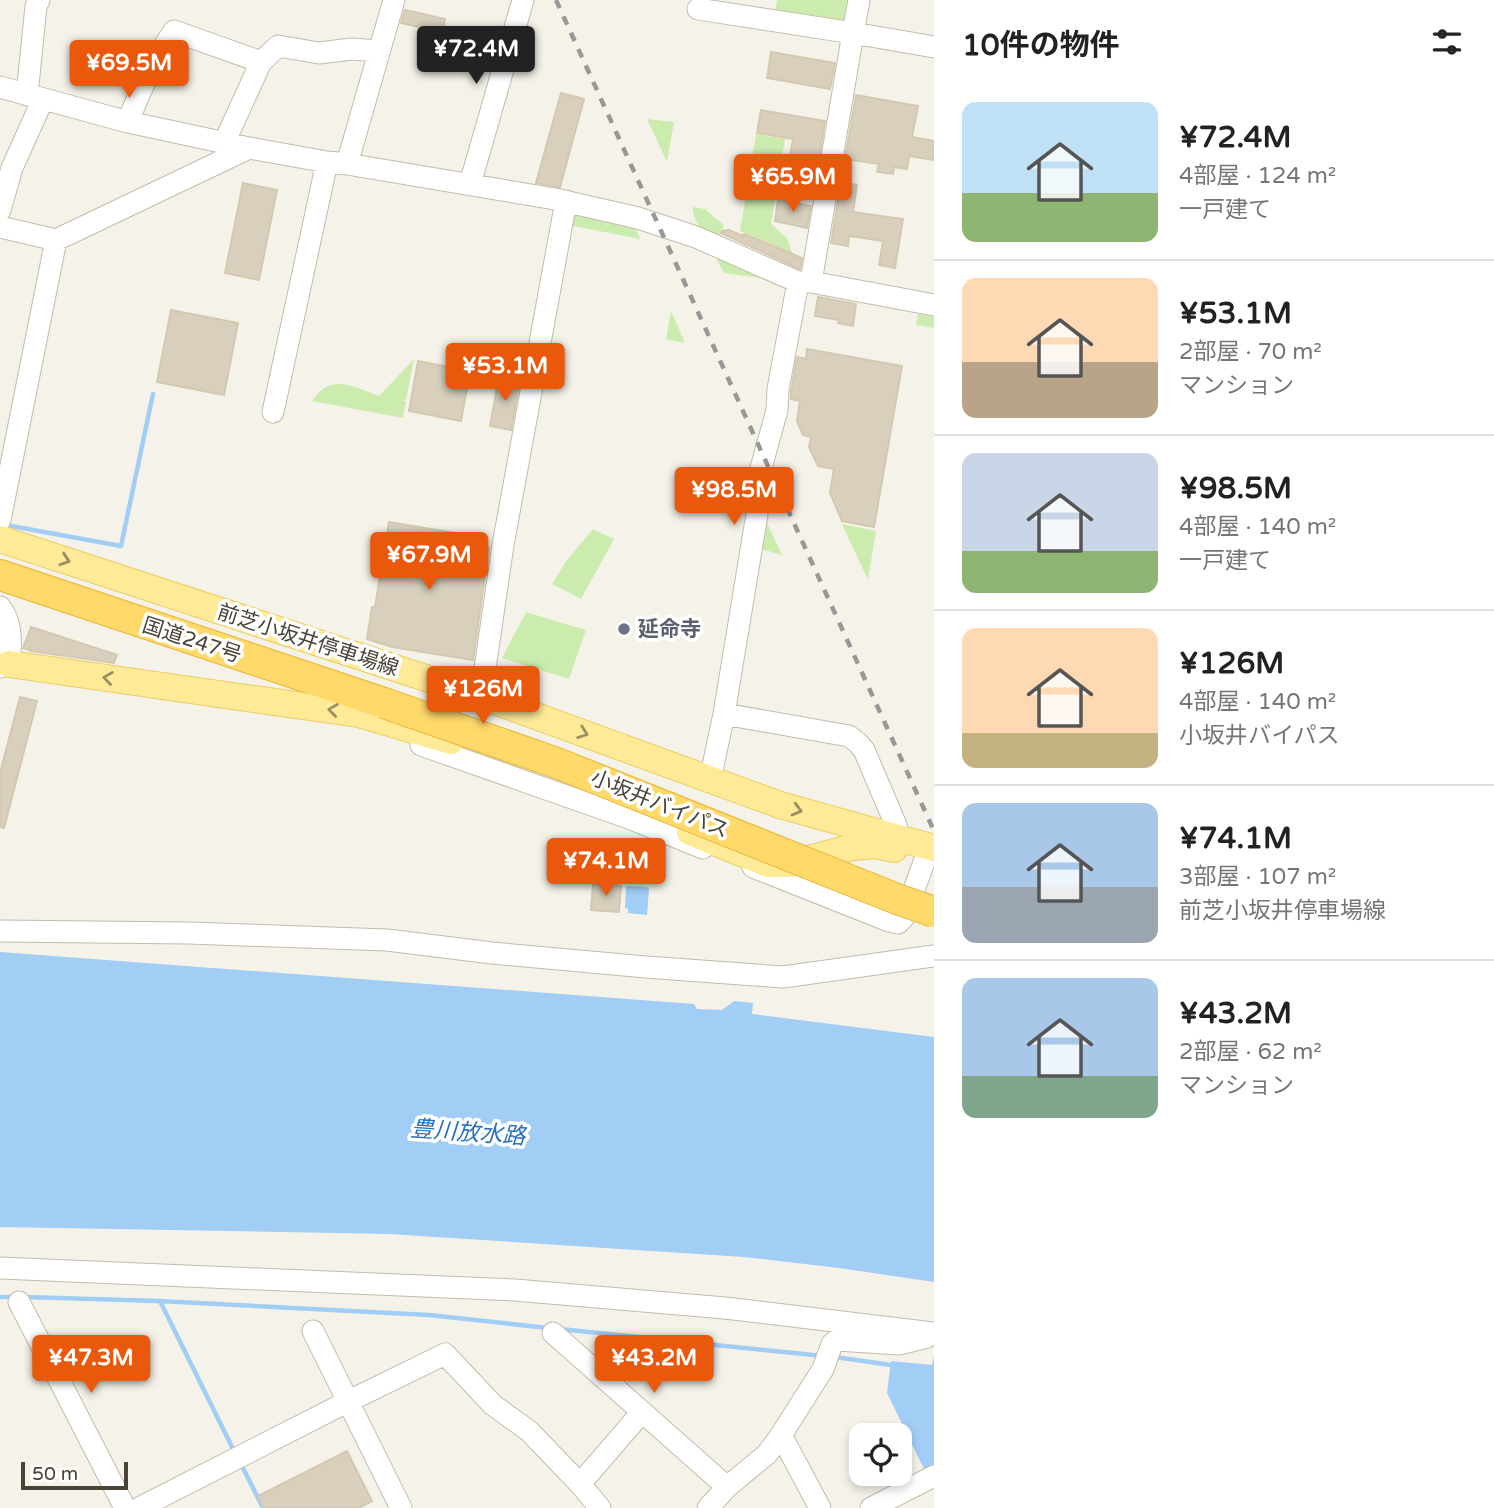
<!DOCTYPE html>
<html lang="ja">
<head>
<meta charset="utf-8">
<style>
  :root { --surface:#fff; --page:#f6f6f6; --text:#222; --muted:#767676; --line:#e0e0e0; --accent:#ea580c }
  body { margin:0; font-family:"Varela Round","Noto Sans JP",sans-serif; background:var(--page); color:var(--text); height:100vh; display:flex; flex-direction:column; font-size:26px; white-space:nowrap }
  * { box-sizing:border-box; margin:0 }
  p { font-size:23px; color:var(--muted) }
  .icon { flex:none; width:38px; height:38px; fill:none; stroke:currentColor; stroke-width:2; stroke-linecap:round; stroke-linejoin:round }
  .map { position:relative; flex:1; overflow:hidden }
  .drawer { display:flex; flex-direction:column; background:var(--surface); width:560px }
  .drawer>* { flex:none }
  .controls { position:absolute; left:849px; top:1423px; display:grid; gap:14px }
  .controls a { display:grid; place-items:center; width:63px; height:63px; border-radius:14px; background:var(--surface); box-shadow:0 4px 10px #0003; font-size:35px }
  .scale { position:absolute; left:21px; bottom:18px; width:107px; box-sizing:border-box; padding-left:7px; border:4px solid #4a4437; border-top:0; font-size:19px; line-height:24px; white-space:nowrap; color:#4a4437; -webkit-text-stroke:5px #fff; paint-order:stroke }
  .price { position:absolute; translate:-50% -60px; padding:0 16px; border-radius:7px; background:var(--accent); color:#fff; font-size:23px; line-height:46px; filter:drop-shadow(0 2px 4px #0008) }
  .price::after { content:''; position:absolute; left:50%; top:42px; width:21px; height:16px; margin-left:-10px; background:inherit; clip-path:polygon(0 0,100% 0,50% 100%) }
  .price.selected { background:#222; color:#fff }
  ul { padding:0; list-style:none }
  li { display:flex; align-items:center; gap:21px; height:175px; padding:0 28px }
  li+li { border-top:2px solid var(--line) }
  li span { display:grid; place-items:center; flex:none; width:196px; height:140px; border-radius:14px; color:#555 }
  li>.icon { margin-inline-start:auto }
  span .icon { width:84px; height:84px; fill:#fffc; stroke-width:1 }
  li b { font-size:30px }
  h2 { display:flex; justify-content:space-between; align-items:center; height:84px; padding:0 28px; font-size:30px }
  main { display:flex; flex:1; min-height:0 }
  .map>svg:first-child { display:block }
</style>
</head>
<body>
<main>
<div class="map">
<svg width="934" height="1508" viewBox="0 0 934 1508">
  <rect width="100%" height="100%" fill="#f5f3e9"/>
  <path fill="#ccecaf" d="M 777,0 L 854,0 L 848,31 L 774,18 Z
    M 647,119 L 674,122 L 667,162 Z
    M 756,134 L 785,139 L 771,224 L 787,238 L 792,253 L 740,231 Z
    M 693,207 L 705,209 L 724,225 L 716,243 C 705,238 692,220 693,207 Z
    M 571,209 L 633,222 L 640,239 L 568,225 Z
    M 713,252 L 774,280 L 724,273 Z
    M 671,311 L 685,343 L 666,339 Z
    M 918,314 L 934,317 L 934,328 L 916,325 Z
    M 414,359 L 406,400 L 401,400 L 406,401 L 403,418 L 312,401 C 331,372 354,387 379,396 Z
    M 764,516 L 782,555 L 758,548 Z
    M 842,524 L 876,531 L 868,580 Z
    M 593,529 L 614,539 L 581,599 L 552,584 L 567,560 Z
    M 526,612 L 586,630 L 569,679 L 502,658 Z"/>
  <path fill="#a2cdf5" d="M 629,886 L 647,887 L 649,889 L 647,915 L 628,913 L 628,909 L 625,908 L 626,887 Z
    M 0,952 L 694,1004 L 697,1009 L 722,1010 L 734,1001 L 753,1003 L 752,1014 L 934,1037 L 934,1282 L 839,1268 L 744,1257 L 389,1234 L 0,1227 Z
    M 934,1356 L 934,1466 L 924,1469 L 887,1393 L 891,1361 L 932,1365 Z"/>
  <g fill="none" stroke-linecap="round" stroke-linejoin="round">
    <path stroke="#a2cdf5" stroke-width="4.5" d="M 6,525 L 121,546 L 153,394
      M 0,1297 L 13,1297
      M 25,1297 L 159,1301 L 429,1315 L 548,1328
      M 160,1301 L 235,1453
      M 560,1329 L 823,1356
      M 835,1357 L 891,1365
      M 241,1464 L 263,1508"/>
  </g>
  <path fill="#d8d0bd" stroke="#d3c8b0" stroke-width="2" d="M 405,10 L 445,19 L 442,32 L 401,23 Z
    M 771,52 L 835,63 L 830,89 L 767,78 Z
    M 561,93 L 584,99 L 560,187 L 536,183 Z
    M 856,95 L 918,106 L 912,137 L 934,141 L 934,160 L 909,156 L 907,169 L 894,167 L 893,174 L 877,172 L 879,164 L 845,159 Z
    M 761,110 L 825,121 L 817,170 L 811,169 L 811,171 L 788,167 L 793,139 L 757,133 Z
    M 841,182 L 857,185 L 853,212 L 903,219 L 895,268 L 879,265 L 883,241 L 849,236 L 848,246 L 831,243 Z
    M 243,183 L 277,190 L 259,280 L 225,273 Z
    M 778,200 L 811,206 L 807,228 L 775,221 Z
    M 729,230 L 743,236 L 744,234 L 802,258 L 800,269 L 721,233 L 722,231 Z
    M 818,297 L 856,304 L 853,326 L 838,323 L 839,320 L 815,316 Z
    M 171,310 L 238,323 L 224,395 L 157,382 Z
    M 807,349 L 902,366 L 874,527 L 842,521 L 830,493 L 834,469 L 818,466 L 809,447 L 811,437 L 803,435 L 797,421 L 800,401 L 791,399 L 791,391 L 797,357 L 806,359 Z
    M 418,361 L 470,371 L 461,421 L 409,411 Z
    M 499,376 L 520,380 L 511,430 L 490,426 Z
    M 389,522 L 461,534 L 459,543 L 489,548 L 473,660 L 392,647 L 367,639 L 372,607 L 375,607 Z
    M 31,627 L 117,655 L 114,663 L 30,651 L 30,650 L 23,648 Z
    M 20,697 L 37,701 L 4,828 L 0,827 L 0,773 Z
    M 593,884 L 621,886 L 619,912 L 591,910 Z
    M 347,1451 L 372,1501 L 359,1508 L 264,1508 L 258,1496 Z"/>
  <g fill="none" stroke-linecap="round" stroke-linejoin="round">
    <g stroke="#c2bcab" stroke-width="23">
      <path id="minor" d="M 859,0 L 853,33 L 934,47
        M 698,9 L 853,33 L 811,282
        M 0,87 L 128,122 L 249,148
        M 27,95 L 36,6 L 39,0
        M 128,122 C 141,88 153,62 174,31 L 261,62
        M 224,143 L 261,62 L 278,46 L 319,53 L 352,49 L 378,51
        M 347,164 L 555,199 L 638,218 L 696,237 L 798,282 L 811,282 L 934,305
        M 470,184 L 523,0
        M 0,210 L 12,168 L 43,99
        M 0,227 L 56,240 L 249,148 L 327,162 L 347,164 L 394,0
        M 273,412 L 327,162
        M 0,520 L 56,240
        M 0,607 C 13,624 11,644 9,664 L 0,667
        M 481,696 L 503,545 L 566,201
        M 724,714 L 849,736 L 858,743 L 864,750 L 896,825 L 898,837
        M 421,745 L 629,818 L 703,848
        M 710,780 L 724,714 L 757,514 L 758,479 L 777,410 L 778,389 L 798,282
        M 753,867 L 889,921 L 898,923 L 904,917 L 927,854
        M 0,931 L 189,933 L 387,940 L 492,953 L 646,967 L 783,977 L 934,956
        M 0,1268 L 515,1290 L 725,1308 L 934,1333
        M 19,1302 L 125,1508
        M 313,1331 L 401,1508
        M 553,1333 L 727,1487
        M 781,1435 L 820,1508
        M 580,1484 L 642,1412
        M 139,1508 L 347,1402 L 445,1354 L 493,1405 L 529,1431 L 580,1484 L 600,1508
        M 708,1508 L 727,1487 L 767,1454 L 781,1435 L 823,1369 L 832,1344 L 837,1340 L 899,1344 L 927,1337
        M 871,1508 L 934,1476"/>
    </g>
    <g stroke="#ebcd61" stroke-width="28">
      <path id="major" d="M 0,539 L 481,696 L 780,805 L 934,848
        M 9,664 L 359,714 L 451,741
        M 690,832 L 768,864 L 791,864 L 853,847 L 875,845 L 894,849"/>
    </g>
    <g stroke="#e7b331" stroke-width="32">
      <path id="highway" d="M 0,575 L 384,703"/>
    </g>
    <use href="#minor" stroke="#fff" stroke-width="21"/>
    <use href="#major" stroke="#ffea98" stroke-width="26"/>
    <use href="#highway" stroke="#ffd96a" stroke-width="30"/>
    <path stroke="#989898" stroke-width="4.5" stroke-dasharray="9 9" stroke-linecap="butt" d="M 556,0 L 934,831"/>
    <g stroke="#e7b331" stroke-width="32" stroke-linecap="butt">
      <path id="highway-bridge" d="M 384,703 L 557,763 L 897,899 L 934,912"/>
    </g>
    <use href="#highway-bridge" stroke="#ffd96a" stroke-width="30"/>
  </g>
  <defs><path id="oneway-chevron" d="M-2-3.5L2.5 0L-2 3.5" fill="none" stroke-width="1.6" stroke-linecap="round" stroke-linejoin="round" transform="scale(1.75)"/></defs>
  <g stroke="#9b8f63">
    <use href="#oneway-chevron" transform="translate(65 560) rotate(18)"/>
    <use href="#oneway-chevron" transform="translate(108 678) rotate(-172)"/>
    <use href="#oneway-chevron" transform="translate(333 710) rotate(-172)"/>
    <use href="#oneway-chevron" transform="translate(583 733) rotate(20)"/>
    <use href="#oneway-chevron" transform="translate(797 810) rotate(15)"/>
  </g>
  <circle fill="#6b7280" stroke="#fff" stroke-width="2.5" cx="624" cy="629" r="7"/>
  <g text-anchor="middle" stroke-width="7" stroke-linejoin="round" paint-order="stroke">
    <g font-size="21" font-weight="bold" fill="#5b616d" stroke="#fff" text-anchor="start">
      <text x="638" y="636">延命寺</text>
    </g>
    <g font-size="21" fill="#4a4437" stroke="#fff">
      <text transform="translate(192 640) rotate(18)" y="7">国道247号</text>
      <text transform="translate(308 640) rotate(18)" y="7">前芝小坂井停車場線</text>
      <text transform="translate(660 804) rotate(22)" y="7">小坂井バイパス</text>
    </g>
    <g font-size="23" font-style="italic" fill="#2872bd" stroke="#fff">
      <text transform="translate(468 1132) rotate(4)" y="8">豊川放水路</text>
    </g>
  </g>
</svg>
<div class="controls">
<a><svg class="icon" aria-label="locate" viewBox="0 0 24 24"><circle cx="12" cy="12" r="6"/><path d="M12 2v4M12 18v4M2 12h4M18 12h4"/></svg></a>
</div>
<div class="scale">50 m</div>
<b class="price selected" style="left:476px;top:86px">¥72.4M</b>
<b class="price" style="left:129px;top:100px">¥69.5M</b>
<b class="price" style="left:793px;top:214px">¥65.9M</b>
<b class="price" style="left:505px;top:403px">¥53.1M</b>
<b class="price" style="left:734px;top:527px">¥98.5M</b>
<b class="price" style="left:429px;top:592px">¥67.9M</b>
<b class="price" style="left:483px;top:726px">¥126M</b>
<b class="price" style="left:606px;top:898px">¥74.1M</b>
<b class="price" style="left:91px;top:1395px">¥47.3M</b>
<b class="price" style="left:654px;top:1395px">¥43.2M</b>
</div>
<section class="drawer">
<h2>10件の物件<svg class="icon" aria-label="filters" viewBox="0 0 24 24"><path d="M4 7h16M4 17h16"/><circle cx="9" cy="7" r="2"/><circle cx="15" cy="17" r="2"/></svg></h2>
<ul>
<li><span style="background:linear-gradient(#bfe0f5 65%,#8fb573 0)"><svg class="icon" aria-label="home" viewBox="0 0 24 24"><path d="M3 11l9-7 9 7M6 9v11h12V9"/></svg></span><div><b>¥72.4M</b><p>4部屋 · 124 m²</p><p>一戸建て</p></div></li>
<li><span style="background:linear-gradient(#ffd9b3 60%,#b9a48a 0)"><svg class="icon" aria-label="home" viewBox="0 0 24 24"><path d="M3 11l9-7 9 7M6 9v11h12V9"/></svg></span><div><b>¥53.1M</b><p>2部屋 · 70 m²</p><p>マンション</p></div></li>
<li><span style="background:linear-gradient(#c9d6e8 70%,#8fb573 0)"><svg class="icon" aria-label="home" viewBox="0 0 24 24"><path d="M3 11l9-7 9 7M6 9v11h12V9"/></svg></span><div><b>¥98.5M</b><p>4部屋 · 140 m²</p><p>一戸建て</p></div></li>
<li><span style="background:linear-gradient(#ffd9b3 75%,#c2b280 0)"><svg class="icon" aria-label="home" viewBox="0 0 24 24"><path d="M3 11l9-7 9 7M6 9v11h12V9"/></svg></span><div><b>¥126M</b><p>4部屋 · 140 m²</p><p>小坂井バイパス</p></div></li>
<li><span style="background:linear-gradient(#a9c7e8 60%,#9aa5b1 0)"><svg class="icon" aria-label="home" viewBox="0 0 24 24"><path d="M3 11l9-7 9 7M6 9v11h12V9"/></svg></span><div><b>¥74.1M</b><p>3部屋 · 107 m²</p><p>前芝小坂井停車場線</p></div></li>
<li><span style="background:linear-gradient(#a9c7e8 70%,#7fa58c 0)"><svg class="icon" aria-label="home" viewBox="0 0 24 24"><path d="M3 11l9-7 9 7M6 9v11h12V9"/></svg></span><div><b>¥43.2M</b><p>2部屋 · 62 m²</p><p>マンション</p></div></li>
</ul>
</section>
</main>
</body>
</html>
